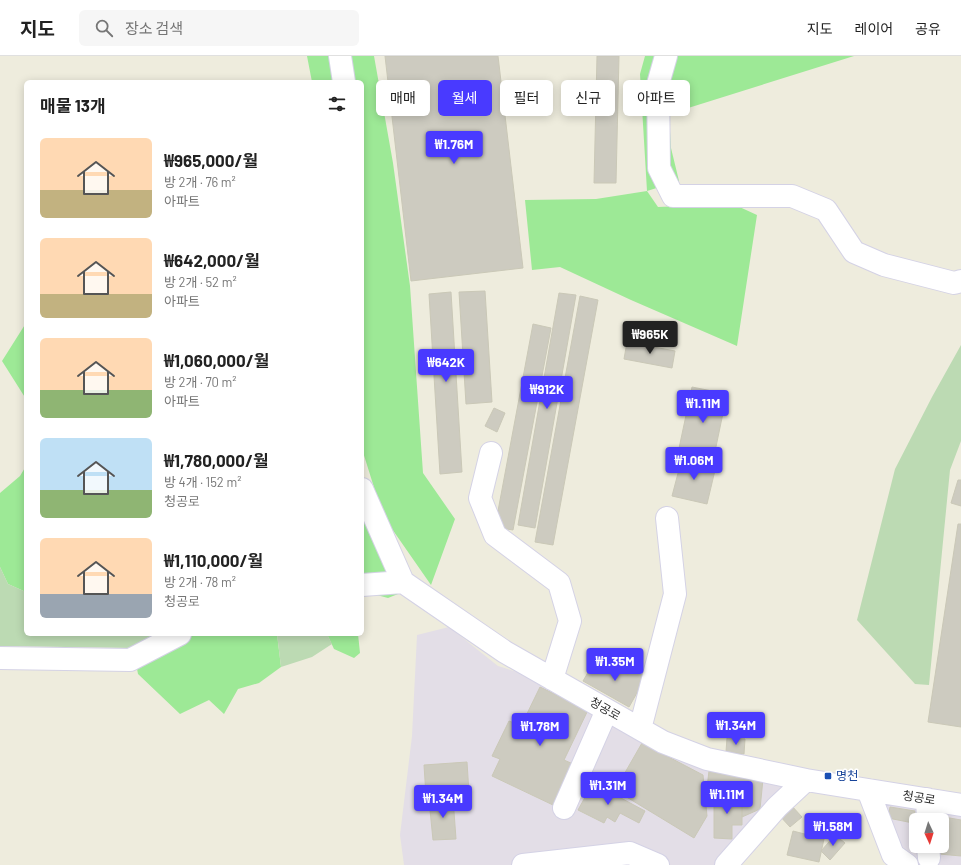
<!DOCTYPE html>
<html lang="ko">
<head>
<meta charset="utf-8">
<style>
  :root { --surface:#fff; --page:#f6f6f6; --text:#222; --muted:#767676; --line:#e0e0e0; --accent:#493aff }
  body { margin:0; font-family:Barlow,"Noto Sans KR",sans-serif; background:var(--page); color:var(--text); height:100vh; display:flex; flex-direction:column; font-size:15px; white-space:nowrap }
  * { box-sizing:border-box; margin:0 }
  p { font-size:13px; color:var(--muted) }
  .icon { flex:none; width:22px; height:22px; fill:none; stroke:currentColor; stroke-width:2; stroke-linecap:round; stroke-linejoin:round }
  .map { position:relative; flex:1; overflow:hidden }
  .details { position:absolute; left:24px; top:24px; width:340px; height:556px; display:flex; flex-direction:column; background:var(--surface); border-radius:6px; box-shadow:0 2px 10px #0003 }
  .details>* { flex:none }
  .guide { position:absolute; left:376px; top:24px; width:380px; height:36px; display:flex; gap:8px }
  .needle { width:26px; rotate:176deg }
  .tools { position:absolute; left:909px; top:757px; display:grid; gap:8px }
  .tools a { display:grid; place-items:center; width:40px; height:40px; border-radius:6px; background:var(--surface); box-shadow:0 2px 10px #0003; font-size:20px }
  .price { position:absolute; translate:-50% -34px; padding:0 9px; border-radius:4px; background:var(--accent); color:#fff; font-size:13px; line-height:26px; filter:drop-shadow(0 1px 2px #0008) }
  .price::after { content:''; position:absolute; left:50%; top:24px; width:12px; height:9px; margin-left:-6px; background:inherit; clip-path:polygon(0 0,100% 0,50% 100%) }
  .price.current { background:#222; color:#fff }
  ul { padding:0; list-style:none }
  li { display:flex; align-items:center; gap:12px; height:100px; padding:0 16px }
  li span { display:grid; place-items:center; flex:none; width:112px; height:80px; border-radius:6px; color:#555 }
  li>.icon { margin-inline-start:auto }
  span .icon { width:48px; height:48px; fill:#fffc; stroke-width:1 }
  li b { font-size:17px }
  h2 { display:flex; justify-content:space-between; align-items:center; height:48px; padding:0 16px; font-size:17px }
  .tag { padding:0 14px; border-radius:6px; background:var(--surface); box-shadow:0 2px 10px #0003; font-size:14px; line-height:36px }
  .tag.current { background:var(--accent); color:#fff }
  header { display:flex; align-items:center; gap:24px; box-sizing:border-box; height:56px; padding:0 20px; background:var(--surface); border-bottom:1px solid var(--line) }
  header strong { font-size:19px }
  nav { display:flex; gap:22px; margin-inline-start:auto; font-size:14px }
  .search { width:280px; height:36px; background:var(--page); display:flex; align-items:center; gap:10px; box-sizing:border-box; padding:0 14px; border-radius:6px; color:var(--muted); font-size:15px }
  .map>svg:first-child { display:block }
</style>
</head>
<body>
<header>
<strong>지도</strong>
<div class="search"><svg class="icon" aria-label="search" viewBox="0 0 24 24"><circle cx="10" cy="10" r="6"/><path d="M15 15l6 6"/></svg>장소 검색</div>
<nav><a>지도</a><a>레이어</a><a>공유</a></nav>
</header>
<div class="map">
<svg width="961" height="809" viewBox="0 0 961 809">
  <rect width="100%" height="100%" fill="#eeecdd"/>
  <path fill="#e3dee7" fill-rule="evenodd" d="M 449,571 L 498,610 L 533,621 L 790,729 L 717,809 L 404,809 L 400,779 L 412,680 L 417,579 Z
    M 877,742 L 961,756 L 961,809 L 917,809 L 898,796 ZM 916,764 L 942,764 L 942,790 L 916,790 Z"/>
  <path fill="#9de996" d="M 307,0 L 374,0 L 393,107 L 410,230 L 423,417 L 455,463 L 431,529 L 383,460 L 362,393 L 362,26 L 312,26 Z
    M 645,0 L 854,0 L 669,58 L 671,92 L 679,125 L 647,135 L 658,151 L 733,148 L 757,159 L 737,290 L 631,244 L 560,211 L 532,214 L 525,144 L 596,143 L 647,135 L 640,18 Z
    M 26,267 L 26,343 L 2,305 Z
    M 26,410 L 26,536 L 8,528 L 0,511 L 0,437 L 20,420 Z
    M 362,449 L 386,500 L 398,538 L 388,542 L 373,538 L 363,537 L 363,549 L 362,550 Z
    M 153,578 L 277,578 L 281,611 L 259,627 L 238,633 L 224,658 L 209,644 L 180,658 L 138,618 L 133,592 Z
    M 327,578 L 358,578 L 360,597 L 354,602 L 334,593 Z"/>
  <path fill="#bcdab3" d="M 961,289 L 961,385 L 950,414 L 929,629 L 915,628 L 857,564 L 895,413 L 932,341 Z
    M 0,511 L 8,528 L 26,536 L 26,578 L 153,578 L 133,592 L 0,590 Z
    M 277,578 L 327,578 L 332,588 L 312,601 L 281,611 Z"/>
  <path fill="#cdcbc0" stroke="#cac8b7" d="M 385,0 L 498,0 L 523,212 L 411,225 Z
    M 597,0 L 619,0 L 616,127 L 594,127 Z
    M 485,235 L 492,346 L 466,348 L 459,236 Z
    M 451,236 L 462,416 L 440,418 L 429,238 Z
    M 559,237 L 576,239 L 535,472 L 518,469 Z
    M 580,240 L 598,244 L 553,489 L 535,486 Z
    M 533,268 L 551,272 L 513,474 L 495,471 Z
    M 627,286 L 675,295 L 672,312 L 624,303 Z
    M 692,331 L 727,338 L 713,405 L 678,397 Z
    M 494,352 L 505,357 L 497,376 L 485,370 Z
    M 682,402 L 716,410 L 707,448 L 672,440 Z
    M 958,424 L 961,424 L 961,450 L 951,447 Z
    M 958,468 L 961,468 L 961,671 L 928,666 Z
    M 597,601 L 628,619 L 631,613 L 646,621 L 629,651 L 583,625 Z
    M 540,631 L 588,654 L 564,704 L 573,708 L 553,749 L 492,720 L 500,703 L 492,700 L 509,665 L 521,670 Z
    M 727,682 L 745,683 L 744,698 L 726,696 Z
    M 642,687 L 703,719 L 707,760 L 694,782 L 615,734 Z
    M 467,706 L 469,737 L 426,740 L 424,709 Z
    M 709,715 L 763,723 L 760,753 L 742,761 L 742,739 L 714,739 L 712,748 L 705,748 Z
    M 593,727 L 645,755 L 639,767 L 620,757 L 615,766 L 607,761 L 604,767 L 578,754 Z
    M 714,739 L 742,739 L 742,769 L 732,769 L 732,783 L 714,782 Z
    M 453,742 L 456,783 L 433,784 L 429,744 Z
    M 791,749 L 802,761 L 790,771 L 779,759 Z
    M 890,751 L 915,755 L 913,767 L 888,762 Z
    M 944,761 L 961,764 L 961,800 L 939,798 L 940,790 L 942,790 L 942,773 Z
    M 793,775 L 824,783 L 819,806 L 787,799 Z
    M 835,779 L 845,787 L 830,804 L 821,795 Z"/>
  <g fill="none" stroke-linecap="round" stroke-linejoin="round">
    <g stroke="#d4d2e5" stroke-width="24">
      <path id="minor" d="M 340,0 L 344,26
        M 666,0 L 658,28 L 659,112 L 673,140 L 792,140 L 826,154 L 854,196 L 884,209 L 954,227 L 961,225
        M 491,397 L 480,442 L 495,479 L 559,527 L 570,565 L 552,623
        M 362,433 L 403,526
        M 403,526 L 505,596 L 663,686 L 707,703 L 806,724
        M 362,529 L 403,526
        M 0,602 L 130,604 L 180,578
        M 640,673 L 675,538 L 667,462
        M 868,734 L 893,799 L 907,809
        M 927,743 L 928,764
        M 564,752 L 607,654
        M 928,790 L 929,802
        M 523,809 L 630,797 L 658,809
        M 726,809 L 777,751 L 806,724 L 961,749"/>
    </g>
    <use href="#minor" stroke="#fff" stroke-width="22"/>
  </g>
  <rect fill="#1a4fb4" stroke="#fff" stroke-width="1.5" x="824" y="716" width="8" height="8" rx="2"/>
  <g text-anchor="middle" stroke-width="3" stroke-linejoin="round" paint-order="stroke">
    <g font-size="12" fill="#2c2c2c" stroke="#fff">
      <text transform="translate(605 653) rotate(30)" y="4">청공로</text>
      <text transform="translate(919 742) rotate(9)" y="4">청공로</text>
    </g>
    <g font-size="12" fill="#164399" stroke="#fff" text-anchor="start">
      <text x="836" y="724">명천</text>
    </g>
  </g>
</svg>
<div class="tools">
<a><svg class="needle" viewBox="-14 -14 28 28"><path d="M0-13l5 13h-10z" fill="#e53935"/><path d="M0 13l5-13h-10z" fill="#767676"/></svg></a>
</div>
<b class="price" style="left:454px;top:109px">₩1.76M</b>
<b class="price current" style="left:650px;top:299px">₩965K</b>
<b class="price" style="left:446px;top:327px">₩642K</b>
<b class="price" style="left:547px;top:354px">₩912K</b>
<b class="price" style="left:703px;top:368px">₩1.11M</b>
<b class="price" style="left:694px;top:425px">₩1.06M</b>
<b class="price" style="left:615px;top:626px">₩1.35M</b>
<b class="price" style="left:736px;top:690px">₩1.34M</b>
<b class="price" style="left:540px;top:691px">₩1.78M</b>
<b class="price" style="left:608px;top:750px">₩1.31M</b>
<b class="price" style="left:727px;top:759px">₩1.11M</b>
<b class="price" style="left:443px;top:763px">₩1.34M</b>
<b class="price" style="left:833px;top:791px">₩1.58M</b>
<div class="guide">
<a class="tag">매매</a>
<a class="tag current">월세</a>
<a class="tag">필터</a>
<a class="tag">신규</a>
<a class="tag">아파트</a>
</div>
<section class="details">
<h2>매물 13개<svg class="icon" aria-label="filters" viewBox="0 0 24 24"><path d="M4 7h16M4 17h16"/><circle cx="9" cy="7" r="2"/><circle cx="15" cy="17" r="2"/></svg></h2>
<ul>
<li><span style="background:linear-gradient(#ffd9b3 65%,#c2b280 0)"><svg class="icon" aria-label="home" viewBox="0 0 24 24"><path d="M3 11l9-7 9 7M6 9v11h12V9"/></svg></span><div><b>₩965,000/월</b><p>방 2개 · 76 m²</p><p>아파트</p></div></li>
<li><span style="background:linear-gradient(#ffd9b3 70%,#c2b280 0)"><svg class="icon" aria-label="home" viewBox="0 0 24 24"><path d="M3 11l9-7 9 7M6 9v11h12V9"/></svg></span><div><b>₩642,000/월</b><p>방 2개 · 52 m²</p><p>아파트</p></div></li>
<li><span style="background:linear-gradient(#ffd9b3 65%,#8fb573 0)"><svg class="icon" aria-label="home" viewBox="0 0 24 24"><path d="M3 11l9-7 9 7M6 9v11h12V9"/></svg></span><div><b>₩1,060,000/월</b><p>방 2개 · 70 m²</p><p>아파트</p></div></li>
<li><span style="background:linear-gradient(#bfe0f5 65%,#8fb573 0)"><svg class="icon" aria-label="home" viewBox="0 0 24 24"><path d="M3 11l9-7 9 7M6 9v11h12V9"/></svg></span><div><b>₩1,780,000/월</b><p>방 4개 · 152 m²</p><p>청공로</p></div></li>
<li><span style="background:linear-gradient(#ffd9b3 70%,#9aa5b1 0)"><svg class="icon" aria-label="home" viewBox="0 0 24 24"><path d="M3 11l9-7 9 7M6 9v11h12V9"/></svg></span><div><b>₩1,110,000/월</b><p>방 2개 · 78 m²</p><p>청공로</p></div></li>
</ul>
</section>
</div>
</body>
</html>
